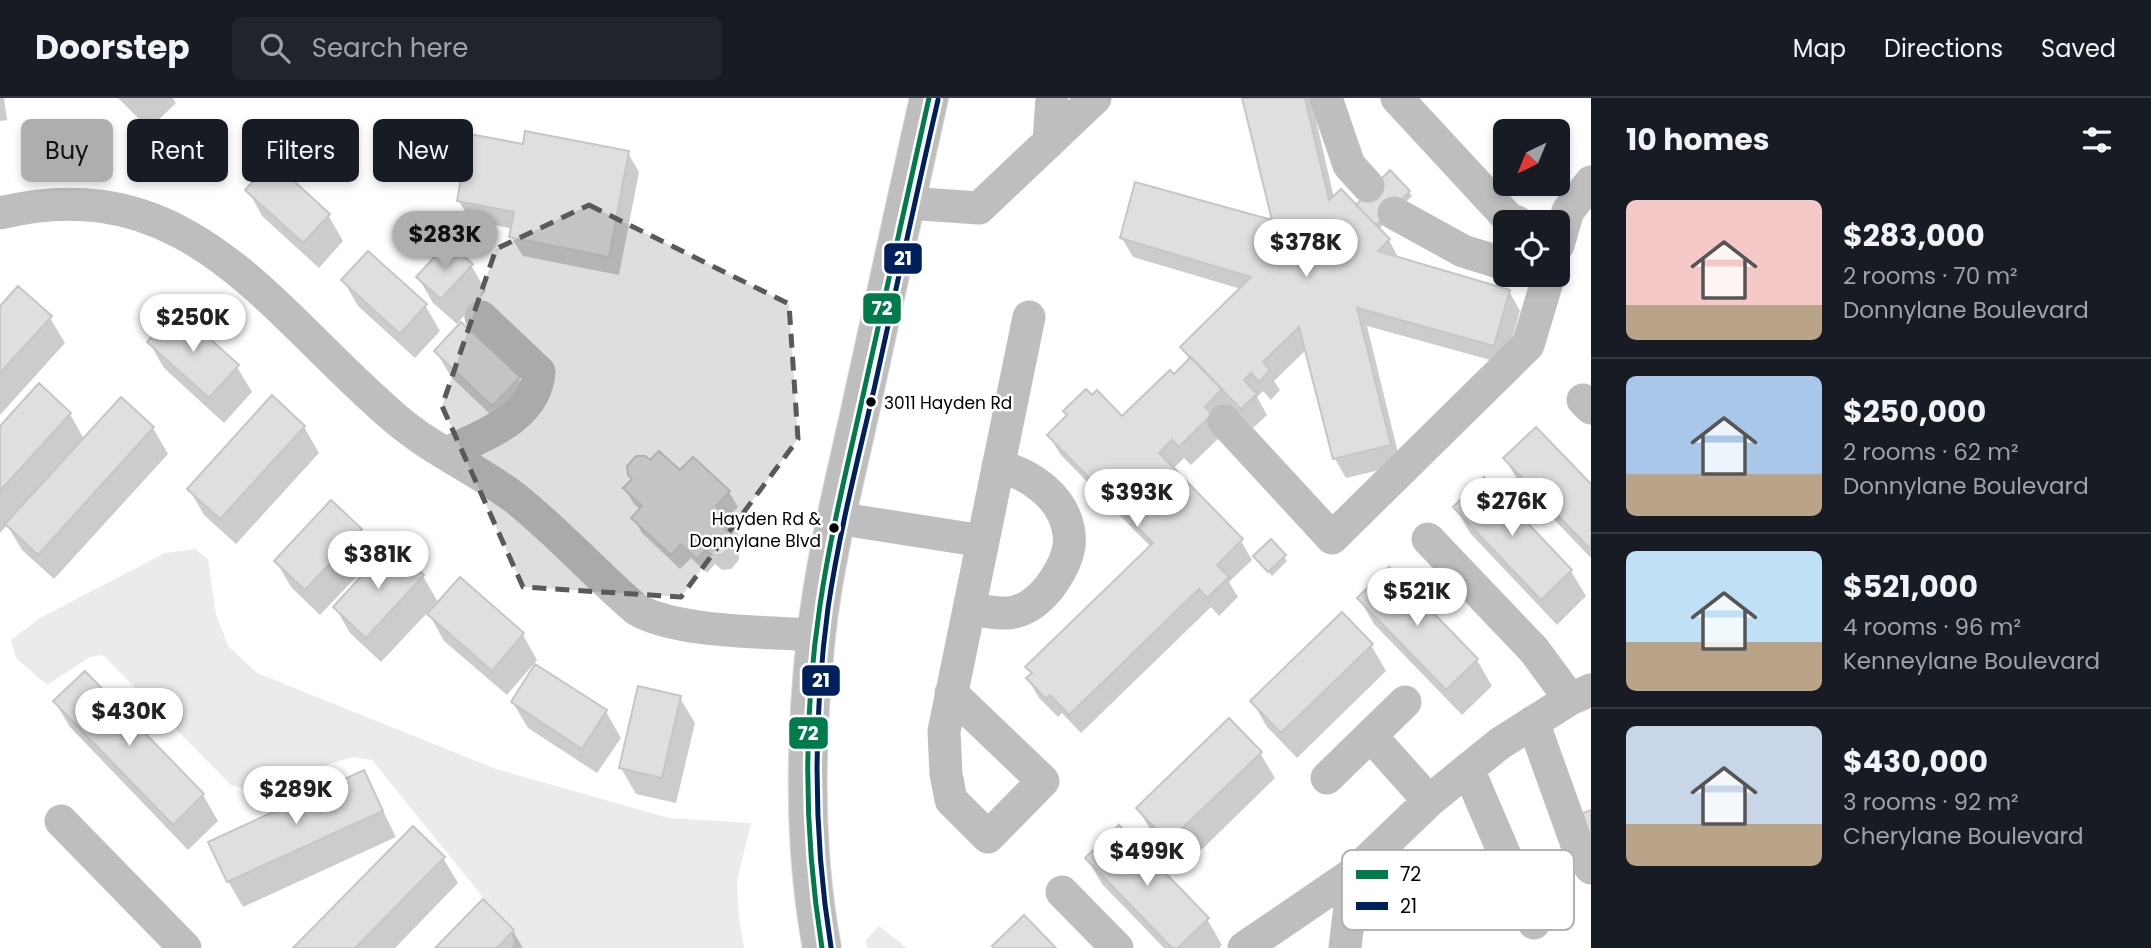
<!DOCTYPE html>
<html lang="en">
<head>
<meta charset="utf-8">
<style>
  :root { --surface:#171b24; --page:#20242c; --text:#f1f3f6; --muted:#9ea1a6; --line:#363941; --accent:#adaeaf }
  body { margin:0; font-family:Poppins,sans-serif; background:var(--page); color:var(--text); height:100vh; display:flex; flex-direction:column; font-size:26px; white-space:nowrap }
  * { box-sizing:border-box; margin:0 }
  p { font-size:23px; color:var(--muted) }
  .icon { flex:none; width:38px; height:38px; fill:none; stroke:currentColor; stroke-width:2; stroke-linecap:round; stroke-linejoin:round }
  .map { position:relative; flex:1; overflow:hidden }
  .details { display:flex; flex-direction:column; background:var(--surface); width:560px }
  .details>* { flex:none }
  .banner { position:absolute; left:21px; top:21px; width:665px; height:63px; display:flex; gap:14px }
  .needle { width:46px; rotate:223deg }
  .tools { position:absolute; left:1493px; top:21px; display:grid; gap:14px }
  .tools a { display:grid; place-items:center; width:77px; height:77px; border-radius:10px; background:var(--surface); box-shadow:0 4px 10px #0003; font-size:35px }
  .price { position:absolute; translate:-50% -60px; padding:0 16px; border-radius:24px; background:#fff; color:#222; font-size:23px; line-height:46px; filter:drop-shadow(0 2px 4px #0008) }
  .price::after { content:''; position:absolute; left:50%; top:42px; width:21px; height:16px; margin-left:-10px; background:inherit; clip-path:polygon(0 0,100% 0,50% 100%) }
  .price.active { background:var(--accent); color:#111 }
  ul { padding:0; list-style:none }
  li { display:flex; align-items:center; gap:21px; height:175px; padding:0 35px }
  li+li { border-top:2px solid var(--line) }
  li span { display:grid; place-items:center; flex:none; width:196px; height:140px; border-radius:10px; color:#555 }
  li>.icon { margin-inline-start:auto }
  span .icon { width:84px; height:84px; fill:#fffc; stroke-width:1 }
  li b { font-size:30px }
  h2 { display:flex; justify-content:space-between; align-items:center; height:84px; padding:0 35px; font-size:30px }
  .pill { padding:0 24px; border-radius:10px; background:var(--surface); box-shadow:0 4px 10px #0003; font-size:24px; line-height:63px }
  .pill.active { background:var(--accent); color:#111 }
  header { display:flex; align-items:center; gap:42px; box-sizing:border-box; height:98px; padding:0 35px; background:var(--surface); border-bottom:2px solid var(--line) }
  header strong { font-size:33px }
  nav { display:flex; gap:38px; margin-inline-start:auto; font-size:24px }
  .search { width:490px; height:63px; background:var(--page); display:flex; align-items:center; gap:18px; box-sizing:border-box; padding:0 24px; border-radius:10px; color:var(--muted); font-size:26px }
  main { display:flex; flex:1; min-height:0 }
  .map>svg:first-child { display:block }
</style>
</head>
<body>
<header>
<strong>Doorstep</strong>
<div class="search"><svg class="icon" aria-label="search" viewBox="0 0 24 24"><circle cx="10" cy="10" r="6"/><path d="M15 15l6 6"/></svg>Search here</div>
<nav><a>Map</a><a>Directions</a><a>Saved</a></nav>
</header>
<main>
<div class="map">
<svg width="1591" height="850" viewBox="0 0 1591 850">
  <rect width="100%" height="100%" fill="#fff"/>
  <path fill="#ebebeb" d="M 195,451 L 208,461 L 216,516 L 228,548 L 257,575 L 496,671 L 669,720 L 751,725 L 737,783 L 739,820 L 744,850 L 511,850 L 514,846 L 512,835 L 372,662 L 352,659 L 248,692 L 231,687 L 103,557 L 90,559 L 47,587 L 16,560 L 11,542 L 40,520 L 165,455 Z
    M 879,828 L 907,850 L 867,850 L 866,842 Z"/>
  <path fill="#0003" d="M 0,0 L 4,0 L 7,22 L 0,23 Z
    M 118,0 L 173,0 L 176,5 L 149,31 Z
    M 1244,0 L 1311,0 L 1334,100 L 1356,109 L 1409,94 L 1412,98 L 1378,132 L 1389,142 L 1399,161 L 1509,193 L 1520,213 L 1505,266 L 1367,228 L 1401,367 L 1346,380 L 1335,361 L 1307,251 L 1274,283 L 1280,292 L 1271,302 L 1263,293 L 1257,299 L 1267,317 L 1253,330 L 1234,310 L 1216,327 L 1222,337 L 1191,367 L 1184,360 L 1172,372 L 1241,443 L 1252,462 L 1229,484 L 1238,499 L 1219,518 L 1211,509 L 1081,635 L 1062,615 L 1058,619 L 1039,600 L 1028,581 L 1032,577 L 1028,569 L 1151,449 L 1060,356 L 1049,337 L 1122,320 L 1190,263 L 1182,249 L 1241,191 L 1133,159 L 1122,140 L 1274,124 Z
    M 524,48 L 628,55 L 639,74 L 619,177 L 523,158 L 511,139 L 513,131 L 470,122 L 459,103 Z
    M 248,92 L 328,117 L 343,143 L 319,170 L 262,118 Z
    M 471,167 L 486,193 L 457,226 L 433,205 L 418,179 Z
    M 343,182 L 425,207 L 440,233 L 415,260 L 358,208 Z
    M 0,211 L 50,220 L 65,245 L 0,317 Z
    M 149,244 L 237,269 L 252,294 L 224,325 L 164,270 Z
    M 436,253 L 518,280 L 533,306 L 508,333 L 451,279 Z
    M 39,288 L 70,316 L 84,341 L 121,301 L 153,330 L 168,356 L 54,481 L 22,452 L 7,427 L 0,435 L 0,330 Z
    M 304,329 L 319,355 L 236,446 L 204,417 L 189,391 Z
    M 1505,361 L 1591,388 L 1591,460 L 1520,386 Z
    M 651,365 L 729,394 L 738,409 L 727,420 L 740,439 L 734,445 L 739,453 L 739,462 L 731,471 L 722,472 L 715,466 L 707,475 L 691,460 L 680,471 L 642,435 L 633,420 L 641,412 L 634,406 L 625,391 L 633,382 L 629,377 Z
    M 331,405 L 361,433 L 376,458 L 320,517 L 291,489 L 276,463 Z
    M 1455,409 L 1571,473 L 1586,498 L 1557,527 L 1470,435 Z
    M 1284,458 L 1287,463 L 1272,478 L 1258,462 Z
    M 423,478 L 439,506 L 523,537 L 537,562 L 507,597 L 444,543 L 428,514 L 381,564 L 350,535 L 335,509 Z
    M 1359,500 L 1477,562 L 1492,588 L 1462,617 L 1374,526 Z
    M 1371,547 L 1386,573 L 1297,660 L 1267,629 L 1252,603 Z
    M 85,575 L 203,697 L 218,723 L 188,752 L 70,629 L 55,604 Z
    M 680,600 L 695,625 L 676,705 L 636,696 L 621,670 Z
    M 513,605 L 606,614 L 621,640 L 597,675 L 528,630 Z
    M 1260,655 L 1275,680 L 1184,769 L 1153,736 L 1138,711 Z
    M 364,675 L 396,739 L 243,809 L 228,783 Z
    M 443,760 L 458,785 L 395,850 L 295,850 Z
    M 1087,760 L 1207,821 L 1222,847 L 1219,850 L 1164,850 L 1102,786 Z
    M 483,803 L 513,833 L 523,850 L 437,850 Z"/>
  <path fill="#dfdfdf" stroke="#c6c6c6" stroke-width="2" d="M 1242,0 L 1305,0 L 1329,102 L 1341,91 L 1376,127 L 1390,141 L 1378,153 L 1510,192 L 1494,248 L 1357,210 L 1391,347 L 1333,361 L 1299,229 L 1263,264 L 1270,272 L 1259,284 L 1251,275 L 1244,282 L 1257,296 L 1241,311 L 1180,249 L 1251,179 L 1120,140 L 1135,84 L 1272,122 Z
    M 525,33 L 629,53 L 609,159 L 509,139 L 514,114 L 457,103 L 469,36 L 523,46 Z
    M 272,63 L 330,116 L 303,145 L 245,92 Z
    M 1390,72 L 1410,93 L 1376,127 L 1356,107 Z
    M 448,144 L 473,166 L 441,201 L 416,179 Z
    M 368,153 L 427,206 L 400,236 L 341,182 Z
    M 18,188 L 52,218 L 0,275 L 0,208 Z
    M 177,211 L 239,267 L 209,300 L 147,244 Z
    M 461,224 L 520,279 L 492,308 L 434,253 Z
    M 1191,259 L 1222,291 L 1205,309 L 1212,316 L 1179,349 L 1172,342 L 1159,355 L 1243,441 L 1217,467 L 1229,479 L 1207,500 L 1199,491 L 1069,617 L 1050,597 L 1046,601 L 1026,580 L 1032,575 L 1025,569 L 1153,445 L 1047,337 L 1067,317 L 1063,313 L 1086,291 L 1092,297 L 1097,292 L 1122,318 L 1170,272 L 1174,276 Z
    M 39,285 L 71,315 L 0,393 L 0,328 Z
    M 272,297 L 305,328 L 220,421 L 187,391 Z
    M 121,299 L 154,329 L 38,457 L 5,426 Z
    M 1536,329 L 1591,386 L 1591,452 L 1503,360 Z
    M 659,353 L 680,372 L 693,359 L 730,393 L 716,408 L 732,423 L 725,431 L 731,436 L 732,447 L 722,457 L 712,457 L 706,452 L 697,461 L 681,446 L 671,457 L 631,420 L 642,408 L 623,390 L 632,381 L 628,377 L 627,368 L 636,358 L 645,358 L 650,362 Z
    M 1484,379 L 1572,472 L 1541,502 L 1453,409 Z
    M 331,402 L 362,431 L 305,492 L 274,463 Z
    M 1271,441 L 1286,457 L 1268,474 L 1253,458 Z
    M 391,446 L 424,477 L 366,540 L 333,509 Z
    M 1389,469 L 1478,561 L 1446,592 L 1357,500 Z
    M 460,479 L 524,535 L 492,573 L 427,516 Z
    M 1342,514 L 1373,546 L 1281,635 L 1250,603 Z
    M 535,566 L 607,612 L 582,651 L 511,604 Z
    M 85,573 L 204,696 L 173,727 L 53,603 Z
    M 638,588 L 681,598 L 662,680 L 619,670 Z
    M 1229,620 L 1262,654 L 1168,744 L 1136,710 Z
    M 364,672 L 383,713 L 227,784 L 208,744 Z
    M 1591,712 L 1591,755 L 1580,716 Z
    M 1119,727 L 1209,820 L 1178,850 L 1172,850 L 1085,760 Z
    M 413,728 L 445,759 L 355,850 L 293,850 Z
    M 483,801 L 514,832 L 497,850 L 435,850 Z
    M 1024,817 L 1056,850 L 994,850 L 992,848 Z"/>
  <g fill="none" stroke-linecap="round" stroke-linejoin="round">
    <g stroke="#dbdbdb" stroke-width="40">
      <path id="major" d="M 822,850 C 803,749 805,641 816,539 C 825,456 847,375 864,295 C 886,196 907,98 929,0"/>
    </g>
    <path stroke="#bebebe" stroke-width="33" d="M 1326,0 L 1349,67 L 1368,88
      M 1397,0 L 1508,120 L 1517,124
      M 1049,44 L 1052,0
      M 906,105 L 979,110 L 1095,0
      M 0,115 C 190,69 270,214 396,321 C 432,352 477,371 515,400 C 558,434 595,476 636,511 C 676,535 768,534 816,537
      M 1394,115 L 1463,153 L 1505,166
      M 1558,147 L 1568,113 L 1591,84
      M 1583,302 L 1591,310
      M 1224,323 L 1332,440 L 1528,247 L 1549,177
      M 446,355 C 482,338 536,320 539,274 L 481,219
      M 836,420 L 983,443
      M 1428,441 L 1534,552 L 1570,601
      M 969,511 C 981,512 995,516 1007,515 C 1024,514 1038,503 1048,491 C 1059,477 1072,455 1069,436 C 1065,400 1031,376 998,368
      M 951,595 L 1043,683 L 988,739 L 951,702 L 946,676 L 944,633 L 1029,219
      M 1533,624 L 1580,755 L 1591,770
      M 1371,638 L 1429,703
      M 1468,671 L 1534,825
      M 1327,680 L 1405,604
      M 61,723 L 185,850
      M 1062,794 L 1117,850
      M 1244,850 L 1354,775 L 1429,703 L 1499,646 L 1570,601 L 1591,592
      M 1345,850 L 1354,775"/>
    <use href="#major" stroke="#bebebe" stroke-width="38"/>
    <g stroke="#fff" stroke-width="10">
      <path id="bus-1" d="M 822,850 C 804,737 803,621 820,507 C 831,432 850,358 866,284 C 887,190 908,95 929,0"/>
    </g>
    <g stroke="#fff" stroke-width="10">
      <path id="bus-2" d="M 831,849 C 813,737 813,623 828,510 C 839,435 858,361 875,287 C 896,192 916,97 938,2"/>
    </g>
    <use href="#bus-1" stroke="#007b4b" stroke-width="5"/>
    <use href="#bus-2" stroke="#00205b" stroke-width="5"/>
  </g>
  <path fill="#595959" fill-opacity="0.2" stroke="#595959" stroke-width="5" stroke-dasharray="14 9" stroke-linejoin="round" d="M 589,107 L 789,206 L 798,341 L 681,499 L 523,489 L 442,308 L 496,151 Z"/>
  <g fill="#000" stroke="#fff" stroke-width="2.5">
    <circle cx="871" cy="304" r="6"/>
    <circle cx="834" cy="430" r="6"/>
  </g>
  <g text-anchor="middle" stroke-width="5" stroke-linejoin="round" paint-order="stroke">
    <g font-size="17" fill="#000" stroke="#fff" text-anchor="start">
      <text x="884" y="311">3011 Hayden Rd</text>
      <text x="821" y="427" text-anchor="end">Hayden Rd &amp;<tspan x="821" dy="22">Donnylane Blvd</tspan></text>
    </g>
  </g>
  <rect x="1342" y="752" width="232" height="80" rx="10" fill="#fff" stroke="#b2b2b2" stroke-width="2"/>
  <rect x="1356" y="772" width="32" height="9" fill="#007b4b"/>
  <rect x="1356" y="804" width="32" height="8" fill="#00205b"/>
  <g font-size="19" fill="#000">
    <text x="1400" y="783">72</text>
    <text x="1400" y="815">21</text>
  </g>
  <g stroke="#fff" stroke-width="2.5">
    <rect x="883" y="144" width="40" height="33" rx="7" fill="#00205b"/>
    <rect x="862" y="194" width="40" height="33" rx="7" fill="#007b4b"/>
    <rect x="801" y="566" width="40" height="33" rx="7" fill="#00205b"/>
    <rect x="788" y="618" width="41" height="34" rx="7" fill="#007b4b"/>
  </g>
  <g font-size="19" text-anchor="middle" font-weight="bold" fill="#fff">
    <text x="903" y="167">21</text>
    <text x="882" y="217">72</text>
    <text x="821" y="589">21</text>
    <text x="808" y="642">72</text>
  </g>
</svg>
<div class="tools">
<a><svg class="needle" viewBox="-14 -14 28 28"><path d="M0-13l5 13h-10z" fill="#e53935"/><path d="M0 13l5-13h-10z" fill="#9ea1a6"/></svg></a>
<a><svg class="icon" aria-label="locate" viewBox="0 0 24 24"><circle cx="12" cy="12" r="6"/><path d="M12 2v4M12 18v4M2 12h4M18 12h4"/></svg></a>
</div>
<b class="price active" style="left:445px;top:173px">$283K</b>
<b class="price" style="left:1306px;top:181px">$378K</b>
<b class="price" style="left:193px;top:256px">$250K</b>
<b class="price" style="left:1137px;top:431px">$393K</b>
<b class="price" style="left:1512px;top:440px">$276K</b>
<b class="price" style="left:378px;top:493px">$381K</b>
<b class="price" style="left:1417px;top:530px">$521K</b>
<b class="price" style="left:129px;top:650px">$430K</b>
<b class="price" style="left:296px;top:728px">$289K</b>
<b class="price" style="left:1147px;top:790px">$499K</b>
<div class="banner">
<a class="pill active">Buy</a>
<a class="pill">Rent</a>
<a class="pill">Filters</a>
<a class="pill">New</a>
</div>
</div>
<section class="details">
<h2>10 homes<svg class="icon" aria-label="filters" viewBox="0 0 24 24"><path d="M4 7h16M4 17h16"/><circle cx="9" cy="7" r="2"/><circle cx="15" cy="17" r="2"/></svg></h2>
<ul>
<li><span style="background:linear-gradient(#f6c9c9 75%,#b9a48a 0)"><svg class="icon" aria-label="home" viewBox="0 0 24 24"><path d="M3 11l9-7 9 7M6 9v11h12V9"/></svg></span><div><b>$283,000</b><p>2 rooms · 70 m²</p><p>Donnylane Boulevard</p></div></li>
<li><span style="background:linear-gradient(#a9c7e8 70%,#b9a48a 0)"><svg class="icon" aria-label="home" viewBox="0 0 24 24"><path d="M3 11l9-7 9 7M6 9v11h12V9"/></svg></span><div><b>$250,000</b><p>2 rooms · 62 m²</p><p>Donnylane Boulevard</p></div></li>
<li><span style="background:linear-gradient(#bfe0f5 65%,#b9a48a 0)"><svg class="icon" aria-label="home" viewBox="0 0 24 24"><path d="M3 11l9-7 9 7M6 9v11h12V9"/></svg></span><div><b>$521,000</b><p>4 rooms · 96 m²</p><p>Kenneylane Boulevard</p></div></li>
<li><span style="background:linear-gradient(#c9d6e8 70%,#b9a48a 0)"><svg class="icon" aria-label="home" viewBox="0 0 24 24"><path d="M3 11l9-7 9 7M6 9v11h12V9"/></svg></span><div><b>$430,000</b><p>3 rooms · 92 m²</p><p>Cherylane Boulevard</p></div></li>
</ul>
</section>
</main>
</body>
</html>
